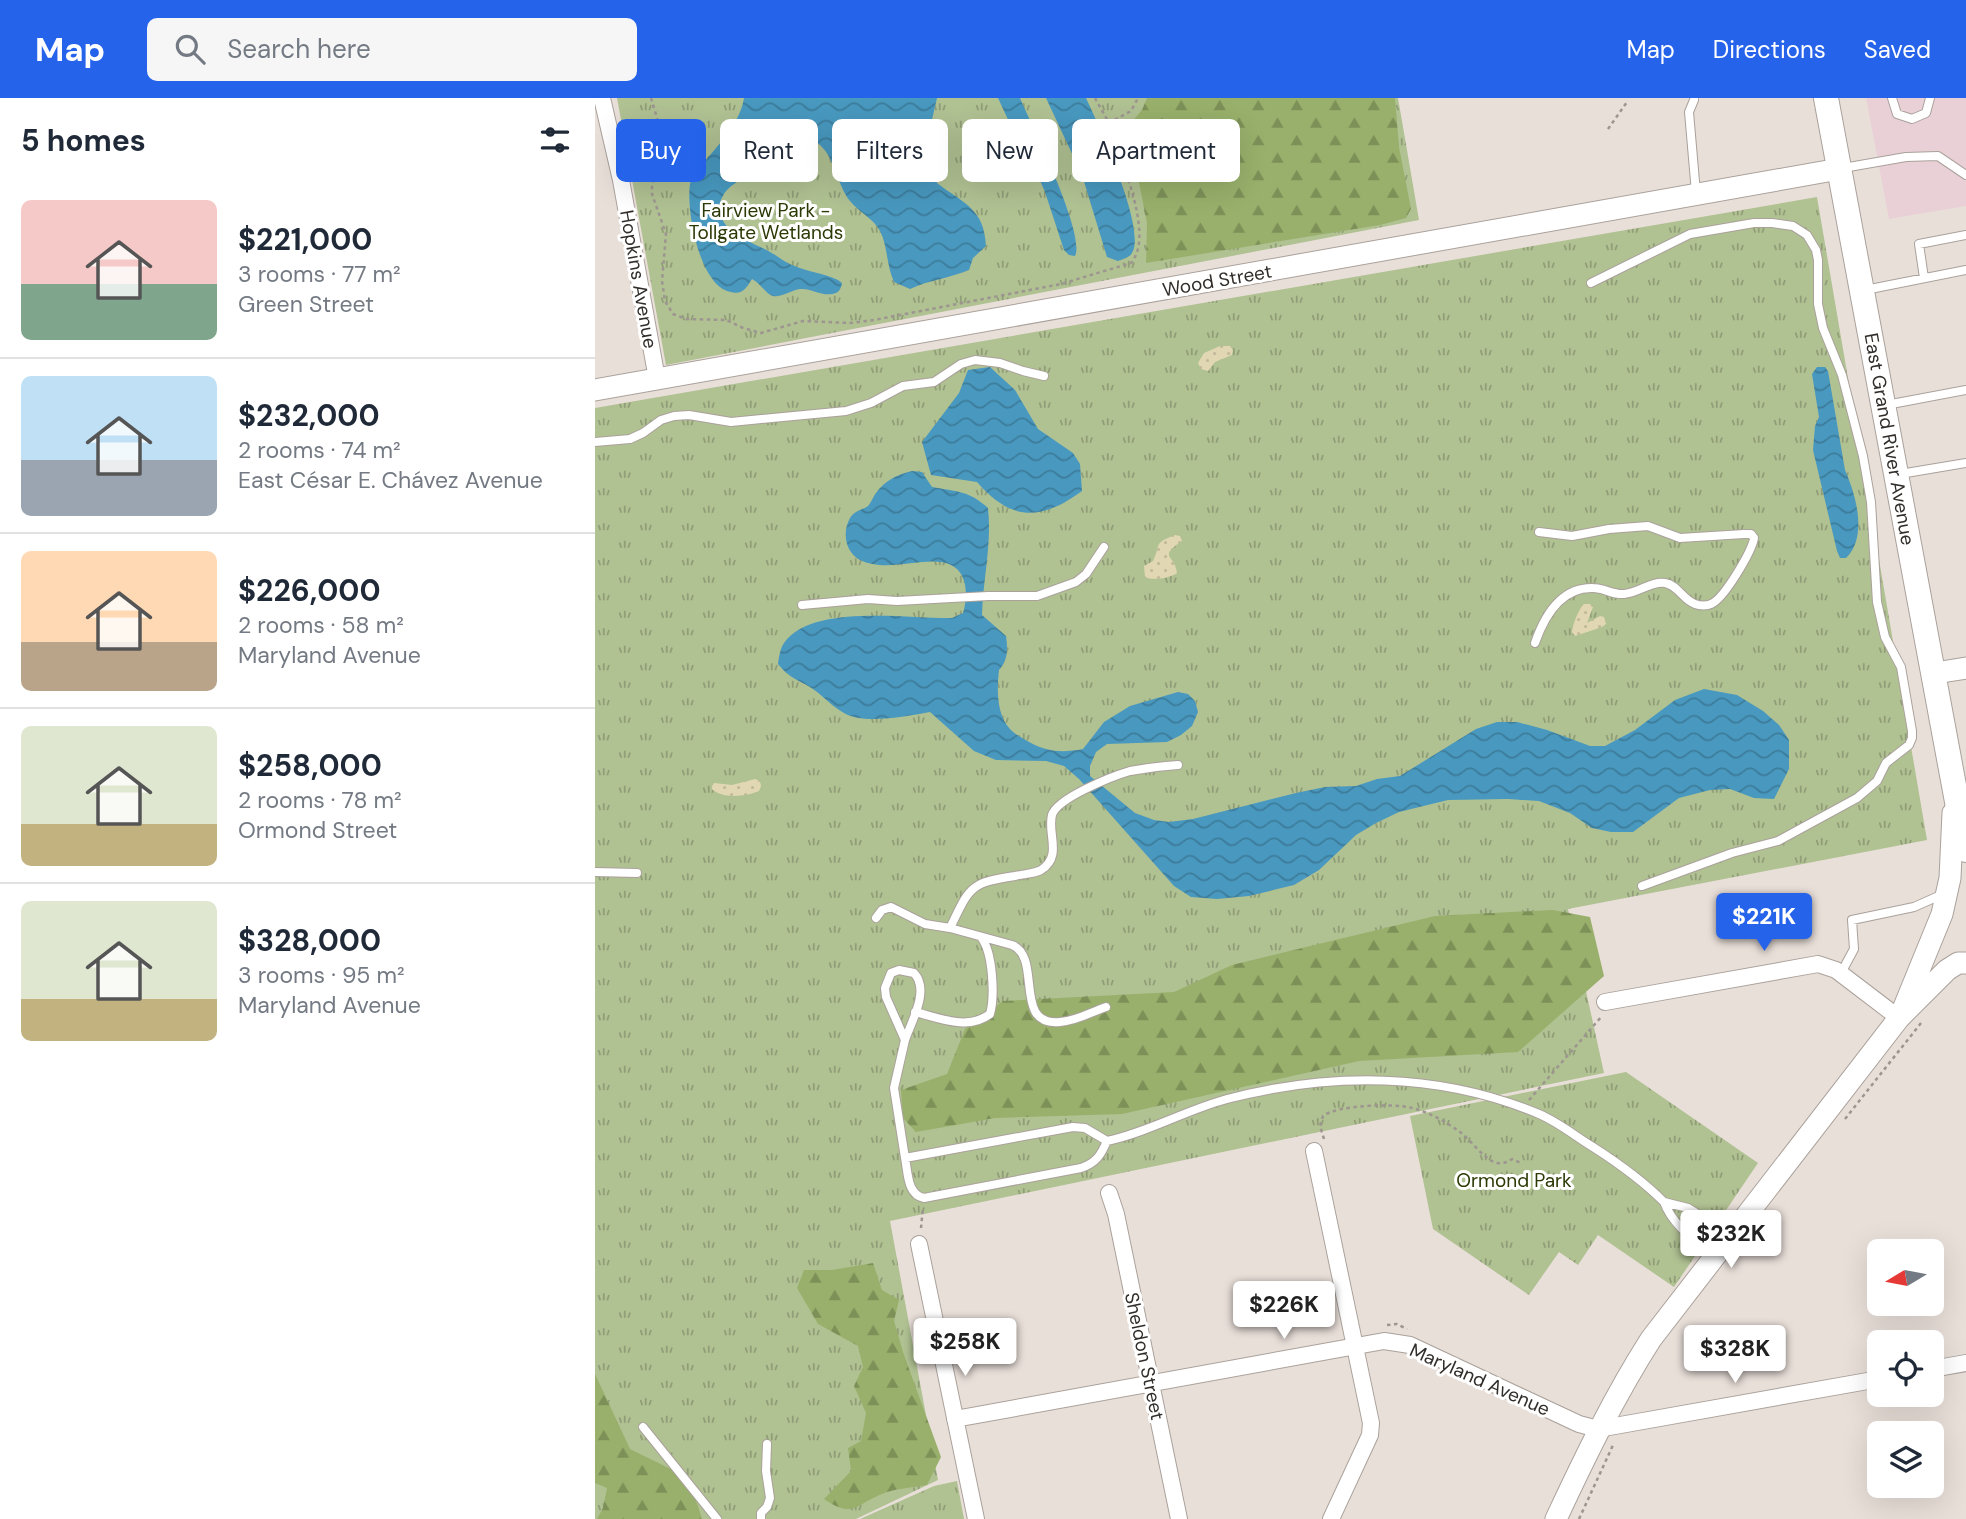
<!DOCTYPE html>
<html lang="en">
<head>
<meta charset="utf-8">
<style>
  :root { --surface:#fff; --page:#f6f6f7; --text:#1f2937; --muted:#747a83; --line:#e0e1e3; --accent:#2563eb }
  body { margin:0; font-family:"DM Sans",sans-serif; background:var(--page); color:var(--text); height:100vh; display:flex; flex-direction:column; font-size:26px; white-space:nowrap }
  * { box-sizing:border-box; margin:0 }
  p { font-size:23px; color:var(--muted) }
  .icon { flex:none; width:38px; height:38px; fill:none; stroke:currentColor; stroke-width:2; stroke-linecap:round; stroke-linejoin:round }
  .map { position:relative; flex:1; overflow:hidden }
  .panel { display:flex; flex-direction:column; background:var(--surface); width:595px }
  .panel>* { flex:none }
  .banner { position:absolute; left:21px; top:21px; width:665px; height:63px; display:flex; gap:14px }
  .needle { width:46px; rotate:260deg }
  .fabs { position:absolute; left:1272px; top:1141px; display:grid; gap:14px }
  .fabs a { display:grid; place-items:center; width:77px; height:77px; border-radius:10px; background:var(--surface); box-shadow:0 7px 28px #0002; font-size:35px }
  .price { position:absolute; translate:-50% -60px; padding:0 16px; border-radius:7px; background:#fff; color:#222; font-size:23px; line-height:46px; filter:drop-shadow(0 2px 4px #0008) }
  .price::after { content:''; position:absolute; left:50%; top:42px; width:21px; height:16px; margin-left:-10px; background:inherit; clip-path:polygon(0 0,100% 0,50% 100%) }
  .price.selected { background:var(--accent); color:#fff }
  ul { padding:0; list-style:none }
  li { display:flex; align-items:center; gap:21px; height:175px; padding:0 21px }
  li+li { border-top:2px solid var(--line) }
  li span { display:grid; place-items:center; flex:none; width:196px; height:140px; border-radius:10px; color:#555 }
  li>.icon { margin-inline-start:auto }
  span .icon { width:84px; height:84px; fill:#fffc; stroke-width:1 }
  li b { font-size:30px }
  h2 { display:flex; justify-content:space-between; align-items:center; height:84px; padding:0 21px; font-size:30px }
  .chip { padding:0 24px; border-radius:10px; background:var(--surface); box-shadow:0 7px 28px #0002; font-size:24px; line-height:63px }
  .chip.selected { background:var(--accent); color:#fff }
  header { display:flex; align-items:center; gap:42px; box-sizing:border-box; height:98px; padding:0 35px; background:var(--accent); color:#fff }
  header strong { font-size:33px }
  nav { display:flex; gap:38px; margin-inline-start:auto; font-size:24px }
  .search { width:490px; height:63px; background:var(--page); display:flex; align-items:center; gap:18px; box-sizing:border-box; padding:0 24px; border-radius:10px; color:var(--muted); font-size:26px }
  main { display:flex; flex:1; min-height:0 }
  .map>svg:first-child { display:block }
</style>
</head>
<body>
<header>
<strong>Map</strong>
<div class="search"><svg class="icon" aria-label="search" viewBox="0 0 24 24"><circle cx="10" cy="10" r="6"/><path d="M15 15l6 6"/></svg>Search here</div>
<nav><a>Map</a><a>Directions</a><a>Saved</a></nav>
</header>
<main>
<section class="panel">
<h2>5 homes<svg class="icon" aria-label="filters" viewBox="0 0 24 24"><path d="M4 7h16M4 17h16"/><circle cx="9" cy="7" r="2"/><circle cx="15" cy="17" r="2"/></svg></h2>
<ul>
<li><span style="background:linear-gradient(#f6c9c9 60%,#7fa58c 0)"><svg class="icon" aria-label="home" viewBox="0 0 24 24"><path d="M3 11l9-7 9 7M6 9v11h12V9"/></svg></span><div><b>$221,000</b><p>3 rooms · 77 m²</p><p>Green Street</p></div></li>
<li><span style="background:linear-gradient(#bfe0f5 60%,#9aa5b1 0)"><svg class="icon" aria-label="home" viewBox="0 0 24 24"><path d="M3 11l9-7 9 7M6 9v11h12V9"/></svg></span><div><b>$232,000</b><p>2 rooms · 74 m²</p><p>East César E. Chávez Avenue</p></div></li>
<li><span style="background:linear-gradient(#ffd9b3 65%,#b9a48a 0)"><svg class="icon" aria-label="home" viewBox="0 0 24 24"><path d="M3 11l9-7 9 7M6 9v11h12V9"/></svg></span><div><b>$226,000</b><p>2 rooms · 58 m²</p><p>Maryland Avenue</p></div></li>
<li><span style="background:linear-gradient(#dfe7d0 70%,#c2b280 0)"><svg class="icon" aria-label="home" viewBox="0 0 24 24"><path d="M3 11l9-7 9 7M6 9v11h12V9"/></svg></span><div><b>$258,000</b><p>2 rooms · 78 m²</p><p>Ormond Street</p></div></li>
<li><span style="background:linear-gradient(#dfe7d0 70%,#c2b280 0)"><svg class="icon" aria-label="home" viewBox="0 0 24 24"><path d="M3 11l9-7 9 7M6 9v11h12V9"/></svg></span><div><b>$328,000</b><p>3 rooms · 95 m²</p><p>Maryland Avenue</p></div></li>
</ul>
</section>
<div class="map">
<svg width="1371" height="1421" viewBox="0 0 1371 1421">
  <defs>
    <pattern id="grass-tufts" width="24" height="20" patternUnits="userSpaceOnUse" patternTransform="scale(1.75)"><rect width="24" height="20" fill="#b0c192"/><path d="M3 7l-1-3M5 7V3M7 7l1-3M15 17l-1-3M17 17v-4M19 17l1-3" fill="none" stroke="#909d77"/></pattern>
    <pattern id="forest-firs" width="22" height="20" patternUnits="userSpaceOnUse" patternTransform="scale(1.75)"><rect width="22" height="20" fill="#98b06b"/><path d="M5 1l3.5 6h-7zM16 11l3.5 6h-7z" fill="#7d9058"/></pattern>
    <pattern id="sand-dots" width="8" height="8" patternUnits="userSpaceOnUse" patternTransform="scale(1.75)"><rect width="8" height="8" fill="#e1d8b3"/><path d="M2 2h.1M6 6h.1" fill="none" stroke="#c2ba9a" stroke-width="1.8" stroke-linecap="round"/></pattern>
    <pattern id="water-waves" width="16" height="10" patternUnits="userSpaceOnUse" patternTransform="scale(1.75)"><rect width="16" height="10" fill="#4898bf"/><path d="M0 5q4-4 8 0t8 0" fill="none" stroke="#3d7c9b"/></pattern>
  </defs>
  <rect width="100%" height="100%" fill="#e9dfd9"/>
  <path fill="#e9d0d7" d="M 1271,0 L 1371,0 L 1371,108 L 1294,121 Z"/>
  <path fill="url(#grass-tufts)" d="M 22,0 L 803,0 L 824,122 L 71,267 Z
    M 1222,99 L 1332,742 L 973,811 L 1009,975 L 295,1123 L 343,1382 L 261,1421 L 0,1421 L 0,310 Z
    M 1031,974 L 1163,1065 L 1079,1189 L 1003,1137 L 983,1167 L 964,1154 L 934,1197 L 838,1131 L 815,1018 Z
    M 362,1383 L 369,1421 L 265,1421 L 339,1388 Z"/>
  <path fill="url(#forest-firs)" d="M 552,0 L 800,0 L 804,49 L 816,111 L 811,120 L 785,127 L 551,165 L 552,125 L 542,74 L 527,35 L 547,12 Z
    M 958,812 L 995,819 L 1009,878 L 923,954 L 764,963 L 527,1016 L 400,1020 L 321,1034 L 308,1020 L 306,992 L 352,976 L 370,931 L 408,903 L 579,894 L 637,867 L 840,818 Z
    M 278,1165 L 287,1192 L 304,1202 L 299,1223 L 309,1257 L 346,1359 L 332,1387 C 318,1390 300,1390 287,1396 C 259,1407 259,1421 229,1401 L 256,1373 L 253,1350 L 266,1343 L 271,1315 L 259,1288 L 268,1269 L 263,1248 L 223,1226 L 202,1190 L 209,1172 L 237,1172 Z
    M 0,1276 L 35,1351 L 94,1380 L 107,1421 L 2,1421 L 8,1410 L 12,1390 L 0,1385 Z"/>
  <path fill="url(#sand-dots)" d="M 625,248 L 635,248 L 638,252 L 637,257 L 620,264 L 613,273 L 606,271 L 603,265 L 609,255 Z
    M 580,437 L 585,438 L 587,443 C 562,460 580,456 582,475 C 575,480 558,483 550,479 L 549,468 L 558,463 C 567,445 557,446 580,437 Z
    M 989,506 L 995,506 L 998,509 L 992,525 L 1005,518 L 1009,519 L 1011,526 L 1007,529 L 980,538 L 977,534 C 978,526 983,512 989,506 Z
    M 160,681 L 165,683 L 166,688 L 164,693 C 151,699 125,701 116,690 L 119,685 L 137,687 Z"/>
  <path fill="url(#water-waves)" d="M 149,0 L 342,0 L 332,43 L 342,85 C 369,106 389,110 391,148 L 378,160 L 374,172 C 355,180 334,182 315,191 L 299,184 C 291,166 293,149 285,133 C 279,121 264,114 255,103 C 242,87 241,62 225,47 C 203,26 179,61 162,71 C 153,78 134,87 129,96 C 125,102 123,109 125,116 C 132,138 158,144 175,154 C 183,158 189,164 197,167 C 212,174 229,175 243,182 L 247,185 C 246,191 244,195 237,196 C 226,198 216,190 205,191 C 197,192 185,200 178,198 C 172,197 165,185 157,181 C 150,192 147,198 132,193 C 104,183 91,113 95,86 C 97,76 104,71 110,63 C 125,45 145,25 149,0 Z
    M 403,0 L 425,0 C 436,26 491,136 480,158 L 474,157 L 469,152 L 450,94 L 429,46 L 416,28 Z
    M 451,0 L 491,0 C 503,26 552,131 537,155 C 534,160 528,161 523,163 L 512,159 L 487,77 Z
    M 395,269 L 420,292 L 443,331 L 478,355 L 485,366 L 487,393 C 446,423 417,424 382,384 L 336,377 L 327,344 L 364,295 L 373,272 Z
    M 1222,269 L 1230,269 L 1233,273 L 1250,372 C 1261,397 1273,439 1251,460 L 1245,460 L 1242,453 L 1218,352 L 1220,328 L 1224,319 L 1217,276 Z
    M 317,373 L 327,374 L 337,389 C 362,394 373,392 393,410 C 397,446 388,481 387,517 L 411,538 C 413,551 413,562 404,572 C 402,590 401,616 415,631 C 419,636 428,640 434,644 C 452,654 468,655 488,651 L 509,624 L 535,608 L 583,594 L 593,596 L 600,603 L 603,614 L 597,628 L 586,637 L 572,644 L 512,646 L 501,654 L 495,668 L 495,678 L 540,715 L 559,722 L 574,724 L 598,721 L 701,695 L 730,689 L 761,688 L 782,681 L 805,678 L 881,631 L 902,624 L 922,624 L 952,632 L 995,648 L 1010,648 L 1040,632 L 1080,602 L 1109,591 L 1142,597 L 1168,613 L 1184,627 L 1194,642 L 1194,671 L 1179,701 L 1159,700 L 1135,691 L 1115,692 L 1084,700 L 1038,734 L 1016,734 L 997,730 L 975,715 L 944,703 L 913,701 L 853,702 L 804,714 L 781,725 L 761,737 L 724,772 L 699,787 L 654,798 L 622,801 L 596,799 L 579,788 L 484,681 L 469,668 L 451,663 L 401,662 L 379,653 L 335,614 C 313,618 268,627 249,615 C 238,609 229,599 218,591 C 203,581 196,582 183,566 C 184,559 185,551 189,545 C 216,505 315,521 357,520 L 368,515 C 373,499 373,475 356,467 C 334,456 293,476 265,462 C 250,454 247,434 255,420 C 259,413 267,412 273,408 C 276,405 278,399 281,395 C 290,382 302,377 317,373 Z"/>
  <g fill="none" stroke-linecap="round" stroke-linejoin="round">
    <g stroke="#aaa19b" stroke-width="10">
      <path id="lane" d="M 1297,0 L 1302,16 L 1317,21 L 1331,15 L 1335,0
        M 1099,2 L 1094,14 L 1101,95
        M 1248,70 L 1311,59 L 1343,58 L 1371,77
        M 1329,180 L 1324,146 L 1371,137
        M 996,185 L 1095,136 L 1159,125 L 1177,125 L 1198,128 L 1212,137 L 1221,152 L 1223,162 L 1223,206 L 1228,230 L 1247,277 L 1268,358 L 1276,404 L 1282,504 L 1290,539 L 1306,569 L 1317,633 L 1317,640 L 1314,647 L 1291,665 L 1282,683 L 1262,700 L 1183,743 L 1137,755 L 1047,788
        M 1270,192 L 1371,172
        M 1291,307 L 1371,292
        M 0,344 L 35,341 L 48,335 L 66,322 L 79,318 L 94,317 L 136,324 L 251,313 L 276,305 L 308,288 L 339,284 L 366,266 L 380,262 L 405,265 L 428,273 L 449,278
        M 1305,376 L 1371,365
        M 207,507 L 273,501 L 302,503 L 393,498 L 442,498 L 481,484 L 491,476 L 509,449
        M 940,545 C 949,519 966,489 998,490 C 1009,490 1018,497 1029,496 C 1043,495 1056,483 1070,485 C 1083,487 1088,502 1100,506 C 1105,508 1112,508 1116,506 C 1129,501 1157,453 1159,440 L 1156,436 L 1149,436 L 1085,440 L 1053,428 L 1014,431 L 977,438 L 944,434
        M 0,774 L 42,775
        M 281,820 L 287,812 L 296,809 L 330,826 L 355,830 C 375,789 374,785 420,778 C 428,776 439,776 446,772 C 468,758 452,736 457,717 C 462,700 518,678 535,673 C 551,670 567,668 583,667
        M 355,830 L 417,847 C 448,859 417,929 465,924 C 482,923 496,914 511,909
        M 1246,875 L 1259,851 L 1257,822 L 1319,809 L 1346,797
        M 320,914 C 344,920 373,933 395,916 C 400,898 398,854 386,839
        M 310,942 C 317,922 335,892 319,875 L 304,872 L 296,875 L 290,890 L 291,899 L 310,942 L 299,990 L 310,1060 L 478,1029 L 490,1030 L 512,1043 C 554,1034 591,1012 632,1001 C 736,974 844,974 944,1016 C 963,1024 980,1038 998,1049 C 1023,1065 1048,1083 1069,1104
        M 310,1060 C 313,1074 312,1097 329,1100 L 486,1070 C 501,1065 506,1057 512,1043
        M 1119,1158 C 1100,1142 1078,1128 1069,1104 L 1093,1110 L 1137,1137
        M 48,1329 L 122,1421
        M 166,1421 L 166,1415 L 172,1409 L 175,1400 L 171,1373 L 172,1346"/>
    </g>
    <g stroke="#aaa19b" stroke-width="18">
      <path id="street" d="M 7,0 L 26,82 L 62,281
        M 1010,904 L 1223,866 L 1241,872 L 1304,920
        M 719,1053 L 776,1325 L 775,1337 L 736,1421
        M 514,1095 L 521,1116 L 584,1421
        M 324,1146 L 381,1421
        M 1337,1271 L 1371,1265
        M 360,1321 L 789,1243 L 815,1247 L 984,1326 L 1003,1331 L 1284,1281"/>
    </g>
    <g stroke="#aaa19b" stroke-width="23">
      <path id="secondary" d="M 0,292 L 1244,71
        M 1340,575 L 1371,570
        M 1309,909 L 1347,816 L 1355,780 L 1358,715
        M 961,1421 C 990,1359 1019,1299 1056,1241 L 1304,920 L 1352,872 L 1363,865 L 1371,865"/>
    </g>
    <g stroke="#aaa19b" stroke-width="26">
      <path id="primary" d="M 1231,0 L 1371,752"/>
    </g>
    <path stroke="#9d9590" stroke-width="2.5" stroke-dasharray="3.5 3.5" stroke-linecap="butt" d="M 56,0 L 65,30 L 68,54 L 57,87 L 57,96 L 71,136 L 67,183 L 70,203 L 78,216 L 91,221 L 131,222 L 148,230 L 166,235 L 208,223 L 255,225 L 279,222 L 466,186 L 536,165 C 561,136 523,58 514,25 L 536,13 L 543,0
      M 500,0 L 514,25
      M 1013,31 L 1032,4
      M 934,1002 L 1007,918
      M 1250,1021 L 1326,925
      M 729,1041 L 725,1028 L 728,1018 C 742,1007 799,1005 817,1010 C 834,1014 851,1024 865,1034 C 876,1042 889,1062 902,1065 C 908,1066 912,1064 917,1061 L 926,1065
      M 326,1130 L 328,1109
      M 792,1227 L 802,1226 L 812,1231
      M 984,1421 L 1019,1345"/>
    <use href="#lane" stroke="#fff" stroke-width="8"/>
    <use href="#street" stroke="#fff" stroke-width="16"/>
    <use href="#secondary" stroke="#fff" stroke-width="21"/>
    <use href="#primary" stroke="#fff" stroke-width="24"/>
  </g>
  <g text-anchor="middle" stroke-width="6" stroke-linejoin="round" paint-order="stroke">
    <g font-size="19" fill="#2b3904" stroke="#fff">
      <text x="171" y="119">Fairview Park -<tspan x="171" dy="22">Tollgate Wetlands</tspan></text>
      <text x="919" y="1089">Ormond Park</text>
    </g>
    <g font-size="19" fill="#312d2a" stroke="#fff">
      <text transform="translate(44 181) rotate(80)" y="7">Hopkins Avenue</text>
      <text transform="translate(622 182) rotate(-10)" y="7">Wood Street</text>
      <text transform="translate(1295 341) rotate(80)" y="7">East Grand River Avenue</text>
      <text transform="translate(550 1258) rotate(78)" y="7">Sheldon Street</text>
      <text transform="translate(885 1281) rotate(24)" y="7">Maryland Avenue</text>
    </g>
  </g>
</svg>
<div class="fabs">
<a><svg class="needle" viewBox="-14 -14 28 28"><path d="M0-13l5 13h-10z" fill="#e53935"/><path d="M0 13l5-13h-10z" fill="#747a83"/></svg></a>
<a><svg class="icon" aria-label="locate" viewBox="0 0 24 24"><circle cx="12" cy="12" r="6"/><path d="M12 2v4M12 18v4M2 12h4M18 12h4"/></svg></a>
<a><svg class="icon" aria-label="layers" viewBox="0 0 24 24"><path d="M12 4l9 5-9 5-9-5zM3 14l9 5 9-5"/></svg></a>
</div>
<b class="price selected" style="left:1169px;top:855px">$221K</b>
<b class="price" style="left:1136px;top:1172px">$232K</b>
<b class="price" style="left:689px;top:1243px">$226K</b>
<b class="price" style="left:370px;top:1280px">$258K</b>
<b class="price" style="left:1140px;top:1287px">$328K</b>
<div class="banner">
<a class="chip selected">Buy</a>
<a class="chip">Rent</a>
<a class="chip">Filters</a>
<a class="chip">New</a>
<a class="chip">Apartment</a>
</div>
</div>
</main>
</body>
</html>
